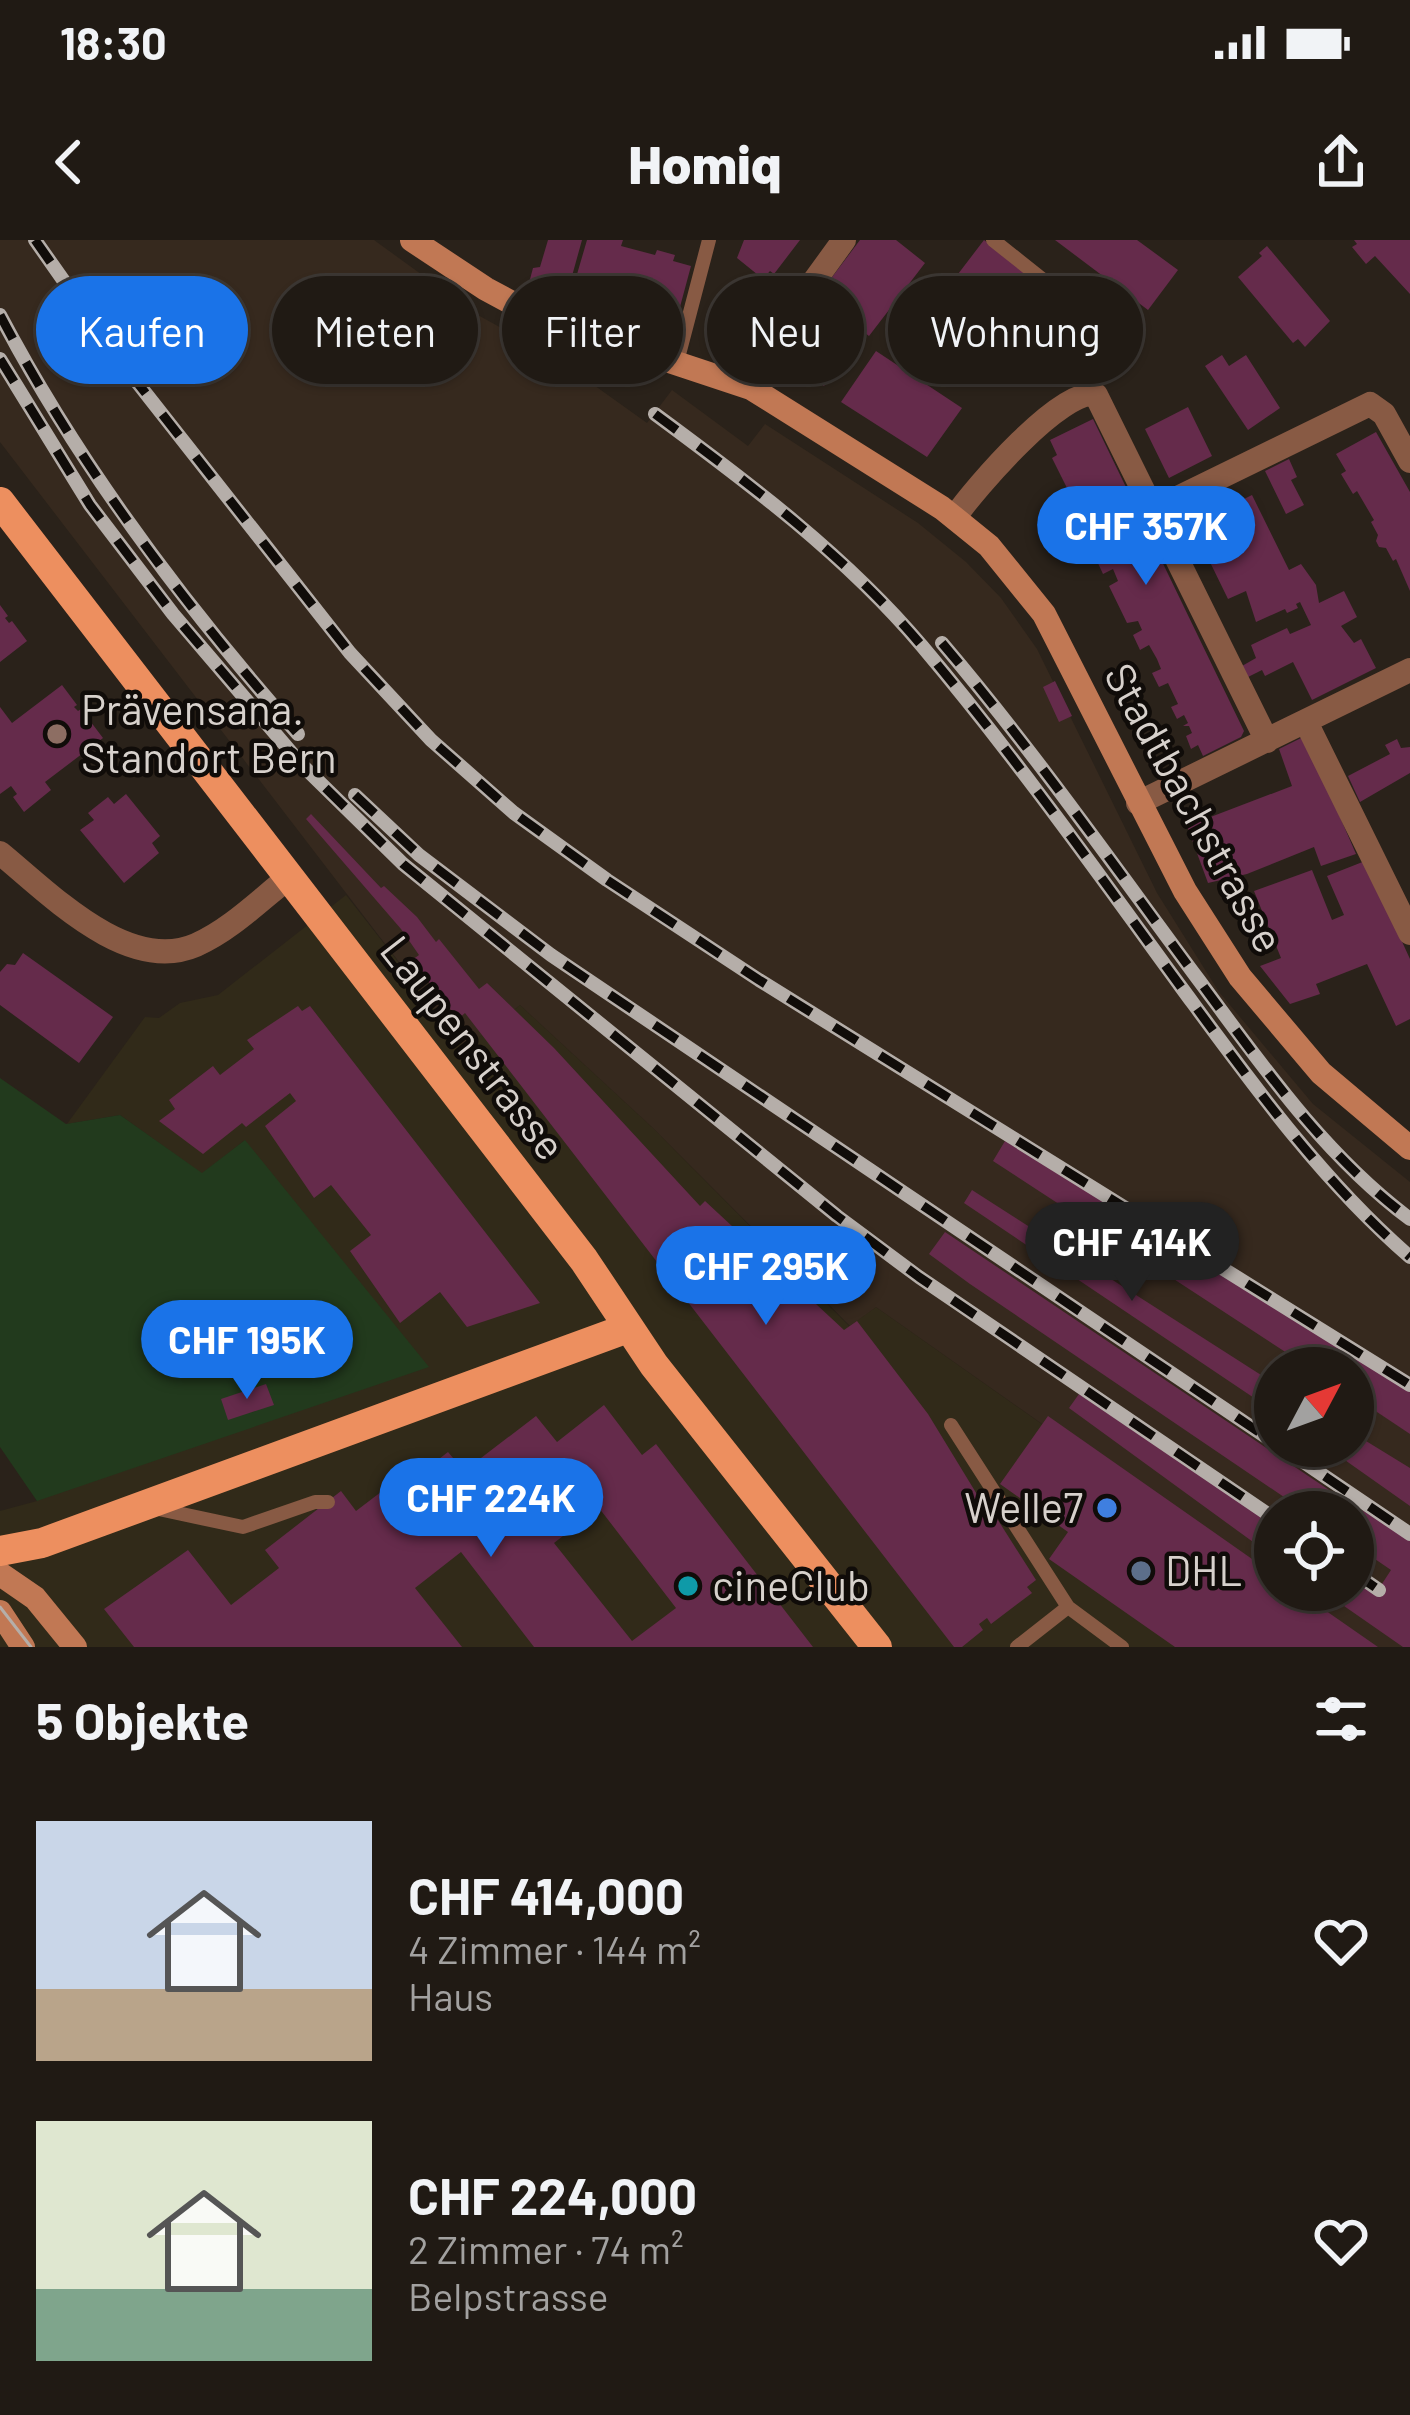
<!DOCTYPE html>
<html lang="de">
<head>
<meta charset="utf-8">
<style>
  :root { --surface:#201a14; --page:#2d2722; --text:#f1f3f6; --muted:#a2a1a0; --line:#3d3834; --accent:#1a73e8 }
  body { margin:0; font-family:Barlow,sans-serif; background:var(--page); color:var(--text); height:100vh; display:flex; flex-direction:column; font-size:45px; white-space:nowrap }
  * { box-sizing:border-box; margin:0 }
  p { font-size:39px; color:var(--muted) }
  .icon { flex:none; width:66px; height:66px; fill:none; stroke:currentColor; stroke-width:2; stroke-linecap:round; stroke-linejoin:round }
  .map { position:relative; height:1407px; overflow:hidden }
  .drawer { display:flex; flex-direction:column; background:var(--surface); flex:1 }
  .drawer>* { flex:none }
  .guide { position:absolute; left:36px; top:36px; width:1338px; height:108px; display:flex; gap:24px }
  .needle { width:78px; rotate:49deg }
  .controls { position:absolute; left:1254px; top:1107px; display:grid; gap:24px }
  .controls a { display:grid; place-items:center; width:120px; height:120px; border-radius:50%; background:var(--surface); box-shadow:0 3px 9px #0004,0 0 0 3px var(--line); font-size:60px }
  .price { position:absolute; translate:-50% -102px; padding:0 27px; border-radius:42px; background:var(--accent); color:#fff; font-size:39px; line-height:78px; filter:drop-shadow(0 3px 6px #0008) }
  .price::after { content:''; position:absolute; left:50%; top:72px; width:36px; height:27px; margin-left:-18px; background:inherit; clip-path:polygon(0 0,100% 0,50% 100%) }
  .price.selected { background:#222; color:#fff }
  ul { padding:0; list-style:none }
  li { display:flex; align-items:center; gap:36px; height:300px; padding:0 36px }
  li span { display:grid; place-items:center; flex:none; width:336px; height:240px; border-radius:0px; color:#555 }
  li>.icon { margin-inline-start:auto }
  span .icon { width:144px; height:144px; fill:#fffc; stroke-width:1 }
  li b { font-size:51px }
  h2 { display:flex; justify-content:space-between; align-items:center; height:144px; padding:0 36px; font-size:51px }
  .chip { padding:0 42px; border-radius:54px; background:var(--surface); box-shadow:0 3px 9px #0004,0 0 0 3px var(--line); font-size:42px; line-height:108px }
  .chip.selected { background:var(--accent); color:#fff }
  .status { display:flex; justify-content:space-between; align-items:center; height:84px; padding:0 60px; background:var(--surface); direction:ltr }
  .status svg { height:33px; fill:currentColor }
  header { display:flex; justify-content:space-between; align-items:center; height:156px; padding:0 36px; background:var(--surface); font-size:54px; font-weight:800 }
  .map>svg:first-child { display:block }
</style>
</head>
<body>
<div class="status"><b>18:30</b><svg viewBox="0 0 49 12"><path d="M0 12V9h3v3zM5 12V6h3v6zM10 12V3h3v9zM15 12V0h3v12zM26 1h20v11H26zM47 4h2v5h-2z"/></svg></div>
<header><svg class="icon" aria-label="back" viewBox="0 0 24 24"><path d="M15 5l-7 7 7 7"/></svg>Homiq<svg class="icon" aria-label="share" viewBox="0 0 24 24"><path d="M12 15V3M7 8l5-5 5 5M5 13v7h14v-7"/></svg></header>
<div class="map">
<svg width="1410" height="1407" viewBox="0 0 1410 1407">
  <rect width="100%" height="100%" fill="#2a221a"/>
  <path fill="#312a19" d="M 346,655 L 465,807 L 520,765 L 653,888 L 849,1086 L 876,1067 L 1358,1407 L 0,1407 L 0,1271 L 37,1261 L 245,900 L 202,934 L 120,875 L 67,884 L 145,777 L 159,778 L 180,763 L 218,755 Z"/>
  <path fill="#36291e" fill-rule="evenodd" d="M 0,0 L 374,0 L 476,74 L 556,118 L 647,183 L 672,150 L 748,206 L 765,184 L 918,283 L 966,322 L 1001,358 L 1037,409 L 1157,653 L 1219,752 L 1313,864 L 1410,942 L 1410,1407 L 1358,1407 L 1278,1350 L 1353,1350 L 1353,1272 L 1275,1272 L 1275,1348 L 876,1067 L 850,1086 L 653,888 L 520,765 L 465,808 L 0,202 ZM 1275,1128 L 1353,1128 L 1353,1206 L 1275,1206 Z"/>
  <path fill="#223a1d" d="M 0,838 L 66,884 L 120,875 L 202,933 L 245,900 L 429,1127 L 37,1261 L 0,1207 Z"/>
  <path fill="#652b4b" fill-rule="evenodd" d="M 548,0 L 582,0 L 567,54 L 529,43 L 533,28 L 540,27 Z
    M 587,0 L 623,0 L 621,6 L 655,15 L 657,10 L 675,15 L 673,21 L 691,26 L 677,78 L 573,48 Z
    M 744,0 L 800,0 L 774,34 L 770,31 L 763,39 L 737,18 Z
    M 860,0 L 896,0 L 925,23 L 869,96 L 817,57 Z
    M 984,0 L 1047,49 L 1014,86 L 998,74 L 1001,71 L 955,38 Z
    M 1055,0 L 1137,0 L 1178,30 L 1148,70 Z
    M 1354,0 L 1410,0 L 1410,54 L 1375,16 L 1366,24 L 1352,7 L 1357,4 Z
    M 1267,6 L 1330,81 L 1305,107 L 1298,99 L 1293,103 L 1238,37 L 1262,16 L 1259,13 Z
    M 803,78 L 849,108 L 824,146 L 777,115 Z
    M 876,111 L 962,168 L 927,217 L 841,162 Z
    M 1222,115 L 1229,126 L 1246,115 L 1280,168 L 1248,190 L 1205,126 Z
    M 1188,167 L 1212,216 L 1169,238 L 1145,189 Z
    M 1093,179 L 1244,491 L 1241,497 L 1203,516 L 1198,505 L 1191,509 L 1186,496 L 1192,493 L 1189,486 L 1183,486 L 1188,483 L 1184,475 L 1177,479 L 1171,467 L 1178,464 L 1168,443 L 1159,447 L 1152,433 L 1161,429 L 1157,419 L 1149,405 L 1140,410 L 1133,395 L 1142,390 L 1138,381 L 1127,383 L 1109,346 L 1118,341 L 1113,329 L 1103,334 L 1096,319 L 1106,314 L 1094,291 L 1085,296 L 1078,281 L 1088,276 L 1075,252 L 1070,254 L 1052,218 L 1057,215 L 1050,200 Z
    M 1376,192 L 1410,252 L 1410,351 L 1396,319 L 1393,321 L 1386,308 L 1379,307 L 1376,301 L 1378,295 L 1371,282 L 1374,280 L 1357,251 L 1353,254 L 1341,234 L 1346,231 L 1336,214 Z
    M 1289,219 L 1297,237 L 1291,240 L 1304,265 L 1286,274 L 1265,231 Z
    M 1219,254 L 1226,268 L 1252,255 L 1289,330 L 1301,324 L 1316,345 L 1319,363 L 1344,351 L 1357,377 L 1341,386 L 1354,403 L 1361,399 L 1376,428 L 1312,460 L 1293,422 L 1265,436 L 1262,430 L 1248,437 L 1242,426 L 1256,418 L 1251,405 L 1287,388 L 1290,394 L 1311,385 L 1300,362 L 1296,364 L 1298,368 L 1287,373 L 1285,369 L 1256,382 L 1246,351 L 1228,359 L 1185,271 Z
    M 0,365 L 8,376 L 5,378 L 9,383 L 12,381 L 27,401 L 0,422 Z
    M 1055,441 L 1072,476 L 1059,482 L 1043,447 Z
    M 62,445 L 77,465 L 74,467 L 78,471 L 81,469 L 103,498 L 45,542 L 51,550 L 24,572 L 13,557 L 17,554 L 11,546 L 0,554 L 0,467 L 12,483 Z
    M 1305,496 L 1356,614 L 1321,626 L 1314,607 L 1247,634 L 1208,643 L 1187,586 L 1292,546 L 1279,509 Z
    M 1397,499 L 1401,508 L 1410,507 L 1410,533 L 1360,562 L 1348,536 L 1390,514 L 1385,505 Z
    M 126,554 L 160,596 L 152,603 L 159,613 L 124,643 L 80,590 L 94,580 L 88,573 L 94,568 L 108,557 L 114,564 Z
    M 311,574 L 381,648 L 384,646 L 417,677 L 436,702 L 439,699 L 479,749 L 487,743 L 554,808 L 700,966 L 705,961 L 844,1090 L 857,1081 L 928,1174 L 992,1279 L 996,1277 L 1036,1340 L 1027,1347 L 1032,1353 L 991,1384 L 987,1378 L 979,1384 L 983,1390 L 962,1407 L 954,1407 L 465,773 L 458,779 L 435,750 L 412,720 L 419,715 L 401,689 L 306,579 Z
    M 1365,621 L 1410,719 L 1410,779 L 1396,786 L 1367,724 L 1316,744 L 1320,754 L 1290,764 L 1260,726 L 1281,718 L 1254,651 L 1312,630 L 1332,680 L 1344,675 L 1327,636 Z
    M 23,713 L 113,777 L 79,823 L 0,765 L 0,732 L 7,724 L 15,725 Z
    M 298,766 L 302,771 L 310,766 L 540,1063 L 467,1087 L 440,1052 L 400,1083 L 350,1011 L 371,995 L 331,945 L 314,958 L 265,886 L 296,861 L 290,853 L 246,887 L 242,883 L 203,914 L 159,881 L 175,869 L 169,860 L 213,826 L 220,835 L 254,809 L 247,800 Z
    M 1005,901 L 1410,1151 L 1410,1194 L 1353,1156 L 1353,1128 L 1310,1128 L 993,921 Z
    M 972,950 L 1275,1144 L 1275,1172 L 964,963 Z
    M 945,992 L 1338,1256 L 1410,1299 L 1410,1407 L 1403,1407 L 1321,1350 L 1353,1350 L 1353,1338 L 1376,1353 L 1391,1330 L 1353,1304 L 1353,1272 L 1306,1272 L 970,1044 L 929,1014 Z
    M 266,1144 L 274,1165 L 228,1180 L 221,1159 Z
    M 1079,1154 L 1275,1286 L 1275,1318 L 1069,1168 Z
    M 604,1165 L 642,1215 L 656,1204 L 813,1407 L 534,1407 L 461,1312 L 415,1348 L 462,1407 L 134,1407 L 104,1369 L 188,1310 L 231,1365 L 279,1328 L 265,1310 L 341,1251 L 356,1271 L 402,1236 L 408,1243 L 448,1212 L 464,1231 L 536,1176 L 557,1202 ZM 599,1268 L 676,1368 L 632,1401 L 554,1303 Z
    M 1048,1176 L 1275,1335 L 1275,1350 L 1296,1350 L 1378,1407 L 1175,1407 L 1049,1319 L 1068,1292 L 1000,1244 Z
    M 1353,1193 L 1410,1228 L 1410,1266 L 1325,1206 L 1353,1206 Z"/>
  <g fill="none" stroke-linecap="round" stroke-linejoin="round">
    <path stroke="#885a44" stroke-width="14" d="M 993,0 L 1096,82 C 1105,109 1083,129 1080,156
      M 677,122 L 709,0
      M 951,1185 L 1068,1367 L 1122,1407
      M 154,1268 L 243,1287 L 315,1262 L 328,1262
      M 1017,1407 L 1068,1367"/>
    <path stroke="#885a44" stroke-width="24" d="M 741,142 L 844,0
      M 1155,269 L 1370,164 L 1384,174 L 1410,221
      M 955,277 C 974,249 1063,146 1096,155 L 1267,501
      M 1306,482 L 1410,693
      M 1138,563 L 1410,430
      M 0,613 C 48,652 127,735 196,705 C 230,690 259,661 288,638"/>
    <path stroke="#c17854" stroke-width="24" d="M 412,0 L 486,49 L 540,78 L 751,148 L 942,268 L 989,306 L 1044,374 L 1185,651 L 1240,737 L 1321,833 L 1410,908
      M 0,1334 L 35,1358 L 75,1407
      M 0,1372 L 23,1407"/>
    <path stroke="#ed8f5f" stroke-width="30" d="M 0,262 L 584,1020 L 654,1125 L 877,1407
      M 0,1311 L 42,1303 L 628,1088"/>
    <path stroke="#b5aea9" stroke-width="3" d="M 0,1367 L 31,1407"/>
    <g stroke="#b5aea9" stroke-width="14">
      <path id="rail" d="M 35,0 L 118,118 L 350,413 L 431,500 L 514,573 L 607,640 L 759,740 L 1410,1145
        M 0,75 C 80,227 184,365 298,494
        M 0,119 L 90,265 L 173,374 L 302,525 L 403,624 L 837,976 L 919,1037 L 1275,1279
        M 655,174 C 750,244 846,316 922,406 C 1014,515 1097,632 1181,747 C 1251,842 1321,940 1410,1017
        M 942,403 C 1033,510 1114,626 1198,739 C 1261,824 1324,915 1410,979
        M 355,555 L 419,615 L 551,715 L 1275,1203
        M 1280,1206 L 1410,1294
        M 1353,1332 L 1379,1350"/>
    </g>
    <use href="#rail" stroke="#100c09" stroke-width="9" stroke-dasharray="27" stroke-linecap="butt"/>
  </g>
  <circle fill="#8d6e63" stroke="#100c09" stroke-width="4.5" cx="57" cy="494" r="12"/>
  <circle fill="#3f7fe0" stroke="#100c09" stroke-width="4.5" cx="1107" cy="1268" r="12"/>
  <circle fill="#5c6f8a" stroke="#100c09" stroke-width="4.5" cx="1141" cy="1331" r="12"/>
  <circle fill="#0f9aa8" stroke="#100c09" stroke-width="4.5" cx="688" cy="1346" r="12"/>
  <g text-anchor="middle" stroke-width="9" stroke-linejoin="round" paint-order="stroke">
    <g font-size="42" fill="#d7d1cc" stroke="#100c09" text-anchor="start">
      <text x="81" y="485">Prävensana.<tspan x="81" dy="48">Standort Bern</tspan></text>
      <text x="1083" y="1283" text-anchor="end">Welle7</text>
      <text x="1165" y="1346">DHL</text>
      <text x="712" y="1361">cineClub</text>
    </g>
    <g font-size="42" fill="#d7d1cc" stroke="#100c09">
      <text transform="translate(1194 568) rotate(61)" y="15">Stadtbachstrasse</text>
      <text transform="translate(473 808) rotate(52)" y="15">Laupenstrasse</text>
    </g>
  </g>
</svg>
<div class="controls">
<a><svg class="needle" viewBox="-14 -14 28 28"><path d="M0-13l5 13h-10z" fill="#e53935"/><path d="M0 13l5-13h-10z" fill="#a2a1a0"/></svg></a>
<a><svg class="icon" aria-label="locate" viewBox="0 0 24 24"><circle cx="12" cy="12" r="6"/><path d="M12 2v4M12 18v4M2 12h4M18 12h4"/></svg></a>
</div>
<b class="price" style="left:1146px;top:348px">CHF 357K</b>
<b class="price selected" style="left:1132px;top:1064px">CHF 414K</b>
<b class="price" style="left:766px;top:1088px">CHF 295K</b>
<b class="price" style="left:247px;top:1162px">CHF 195K</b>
<b class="price" style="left:491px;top:1320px">CHF 224K</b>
<div class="guide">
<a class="chip selected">Kaufen</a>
<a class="chip">Mieten</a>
<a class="chip">Filter</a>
<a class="chip">Neu</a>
<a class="chip">Wohnung</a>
</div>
</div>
<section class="drawer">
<h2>5 Objekte<svg class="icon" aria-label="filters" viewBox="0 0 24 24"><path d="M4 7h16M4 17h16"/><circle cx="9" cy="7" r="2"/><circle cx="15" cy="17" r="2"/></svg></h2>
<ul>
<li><span style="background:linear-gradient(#c9d6e8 70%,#b9a48a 0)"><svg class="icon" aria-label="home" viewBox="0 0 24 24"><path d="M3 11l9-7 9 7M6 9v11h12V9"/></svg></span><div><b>CHF 414,000</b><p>4 Zimmer · 144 m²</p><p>Haus</p></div><svg class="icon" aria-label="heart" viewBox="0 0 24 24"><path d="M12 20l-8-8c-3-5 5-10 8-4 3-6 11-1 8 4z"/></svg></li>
<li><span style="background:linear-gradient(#dfe7d0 70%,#7fa58c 0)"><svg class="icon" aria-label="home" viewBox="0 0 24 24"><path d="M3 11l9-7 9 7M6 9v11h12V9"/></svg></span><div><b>CHF 224,000</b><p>2 Zimmer · 74 m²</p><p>Belpstrasse</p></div><svg class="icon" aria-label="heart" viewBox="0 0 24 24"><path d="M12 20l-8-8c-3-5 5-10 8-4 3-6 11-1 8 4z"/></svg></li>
</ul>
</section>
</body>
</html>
